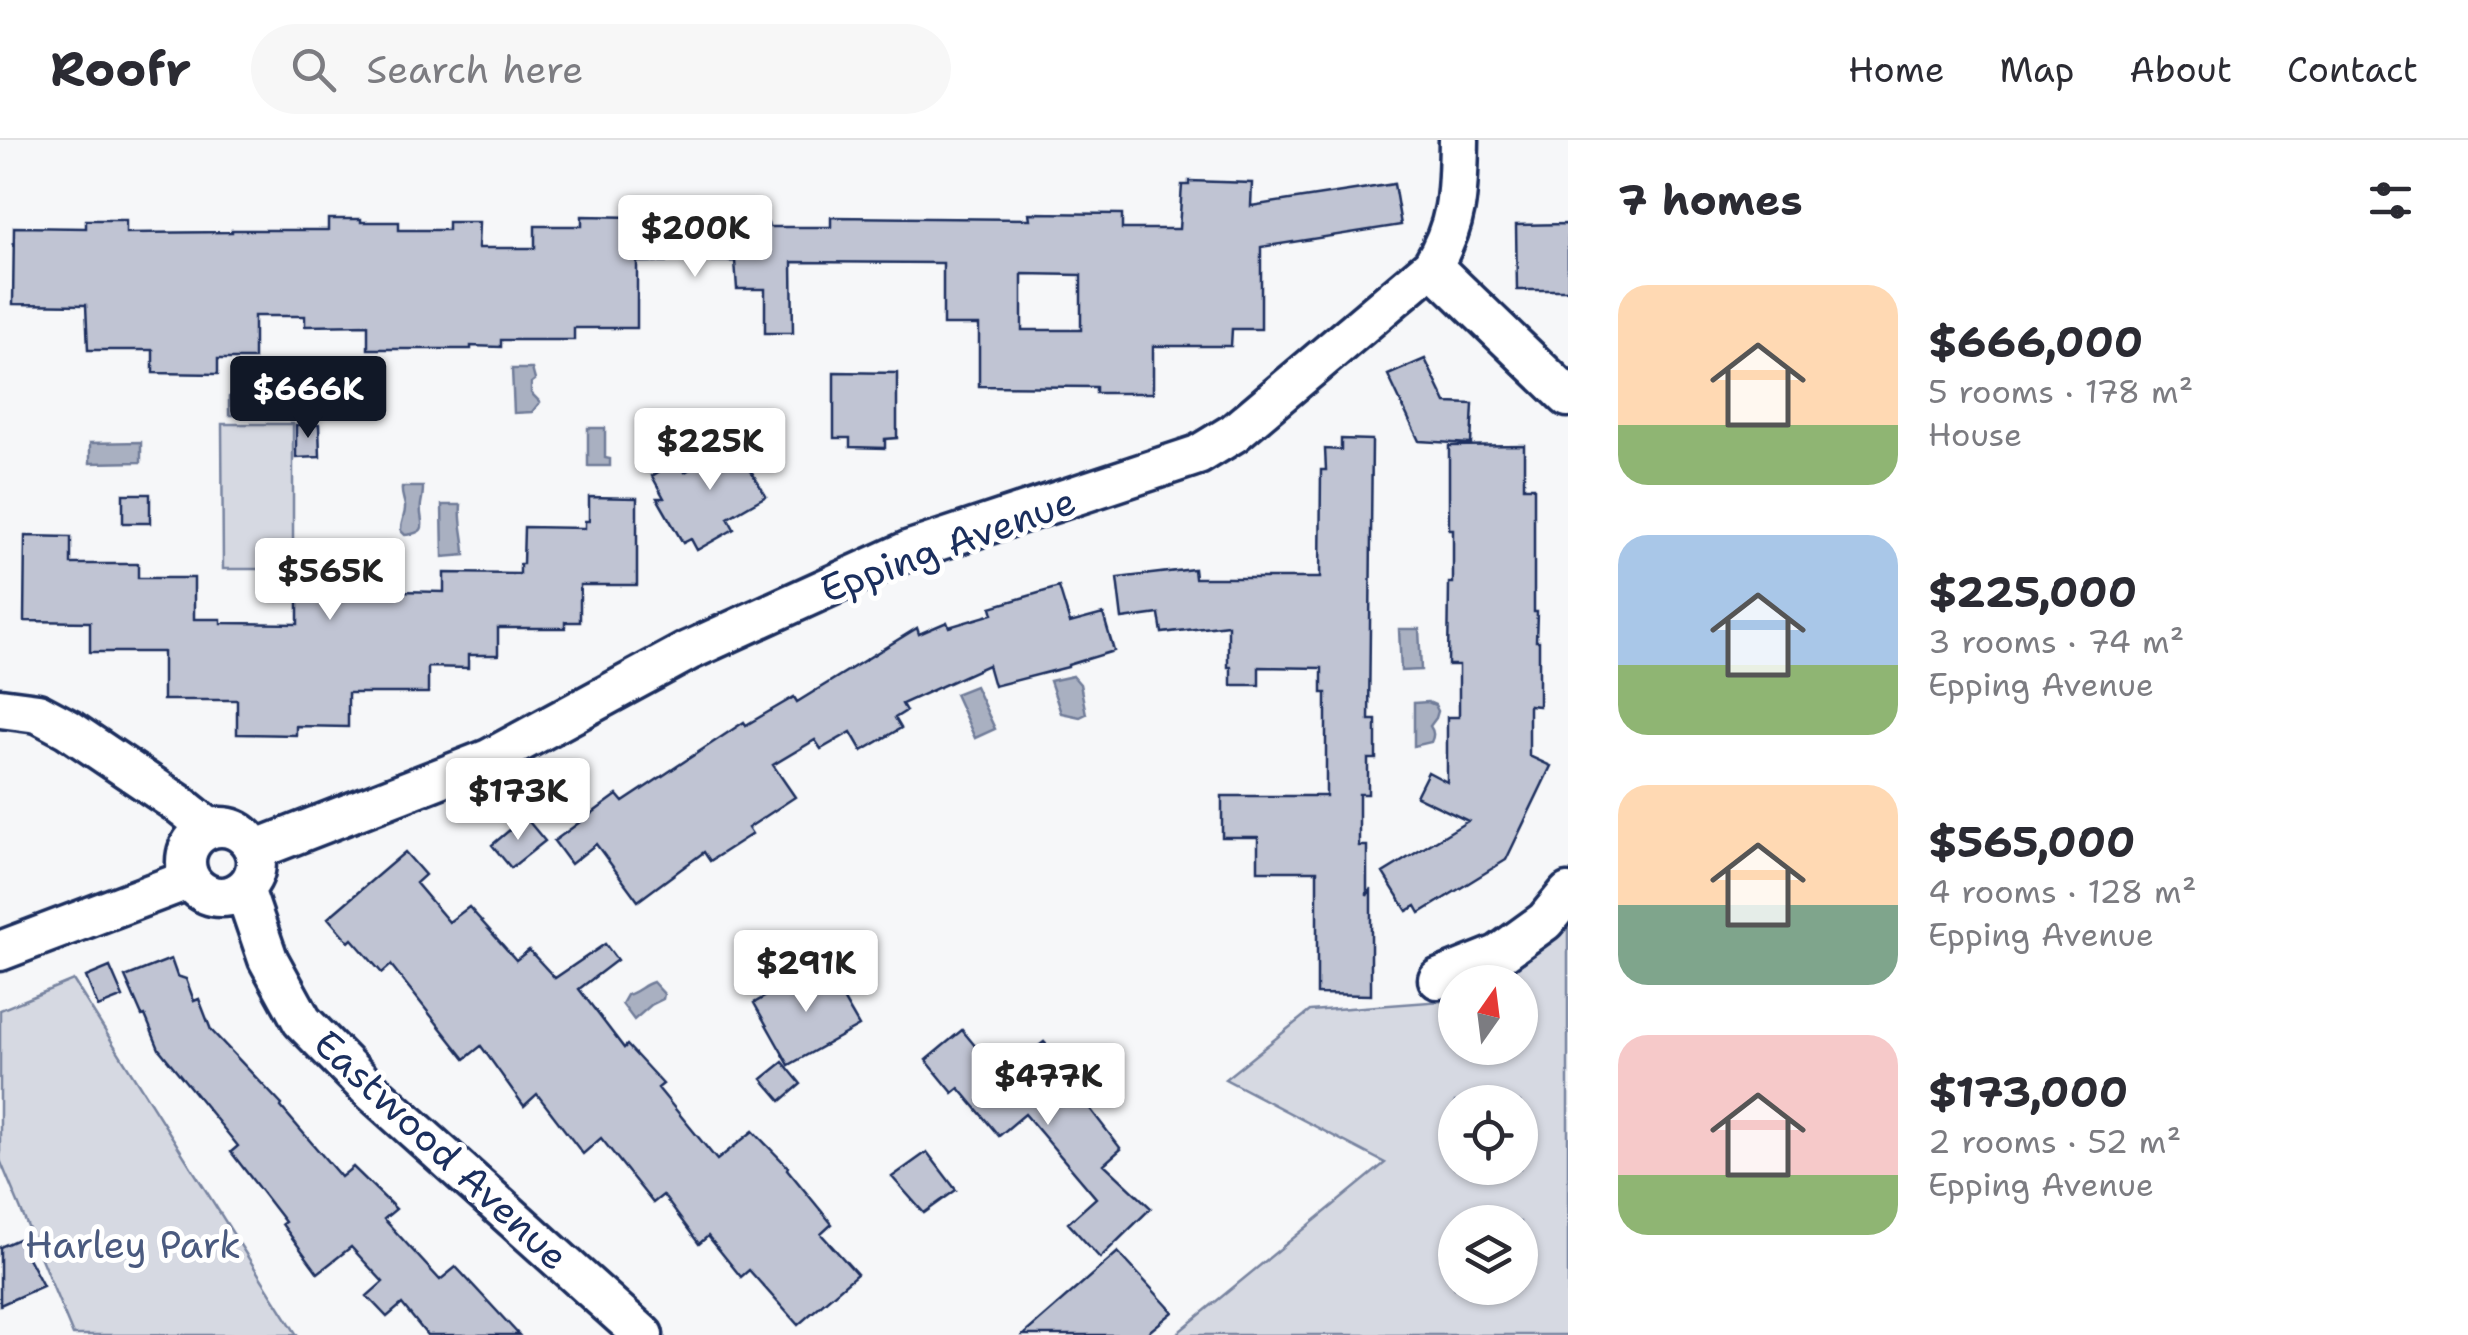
<!DOCTYPE html>
<html lang="en">
<head>
<meta charset="utf-8">
<style>
  :root { --surface:#fff; --page:#f7f7f7; --text:#2b2b33; --muted:#7c7c81; --line:#e1e1e2; --accent:#111827 }
  body { margin:0; font-family:"Shantell Sans",sans-serif; background:var(--page); color:var(--text); height:100vh; display:flex; flex-direction:column; font-size:38px; white-space:nowrap }
  * { box-sizing:border-box; margin:0 }
  p { font-size:32px; color:var(--muted) }
  .icon { flex:none; width:55px; height:55px; fill:none; stroke:currentColor; stroke-width:2; stroke-linecap:round; stroke-linejoin:round }
  .map { position:relative; flex:1; overflow:hidden }
  .details { display:flex; flex-direction:column; background:var(--surface); width:900px }
  .details>* { flex:none }
  .needle { width:65px; rotate:14deg }
  .tools { position:absolute; left:1438px; top:825px; display:grid; gap:20px }
  .tools a { display:grid; place-items:center; width:100px; height:100px; border-radius:50%; background:var(--surface); box-shadow:0 2px 8px #0004; font-size:50px }
  .price { position:absolute; translate:-50% -85px; padding:0 22px; border-radius:10px; background:#fff; color:#222; font-size:32px; line-height:65px; filter:drop-shadow(0 2px 5px #0008) }
  .price::after { content:''; position:absolute; left:50%; top:60px; width:30px; height:22px; margin-left:-15px; background:inherit; clip-path:polygon(0 0,100% 0,50% 100%) }
  .price.selected { background:var(--accent); color:#fff }
  ul { padding:0; list-style:none }
  li { display:flex; align-items:center; gap:30px; height:250px; padding:0 50px }
  li span { display:grid; place-items:center; flex:none; width:280px; height:200px; border-radius:30px; color:#555 }
  li>.icon { margin-inline-start:auto }
  span .icon { width:120px; height:120px; fill:#fffc; stroke-width:1 }
  li b { font-size:42px }
  h2 { display:flex; justify-content:space-between; align-items:center; height:120px; padding:0 50px; font-size:42px }
  header { display:flex; align-items:center; gap:60px; box-sizing:border-box; height:140px; padding:0 50px; background:var(--surface); border-bottom:2px solid var(--line) }
  header strong { font-size:48px }
  nav { display:flex; gap:55px; margin-inline-start:auto; font-size:35px }
  .search { width:700px; height:90px; background:var(--page); display:flex; align-items:center; gap:25px; box-sizing:border-box; padding:0 35px; border-radius:55px; color:var(--muted); font-size:38px }
  main { display:flex; flex:1; min-height:0 }
  .map>svg:first-child { display:block }
</style>
</head>
<body>
<header>
<strong>Roofr</strong>
<div class="search"><svg class="icon" aria-label="search" viewBox="0 0 24 24"><circle cx="10" cy="10" r="6"/><path d="M15 15l6 6"/></svg>Search here</div>
<nav><a>Home</a><a>Map</a><a>About</a><a>Contact</a></nav>
</header>
<main>
<div class="map">
<svg width="1568" height="1195" viewBox="0 0 1568 1195">
  <rect width="100%" height="100%" fill="#f6f7f9"/>
  <filter id="ink" filterUnits="userSpaceOnUse"><feTurbulence type="fractalNoise" baseFrequency=".01" numOctaves="2"/><feDisplacementMap in="SourceGraphic" scale="20" xChannelSelector="R" yChannelSelector="G"/><feConvolveMatrix kernelMatrix="1 2 1 2 8 2 1 2 1" color-interpolation-filters="sRGB"/></filter>
  <g filter="url(#ink)">
    <path fill="#d6d9e2" stroke="#7884a0" stroke-width="2.5" fill-rule="evenodd" d="M 222,284 L 293,284 L 293,429 L 223,429 Z
      M 1568,778 L 1568,1195 L 1175,1195 L 1385,1023 L 1225,939 L 1310,871 L 1455,860 L 1455,908 L 1520,908 L 1520,842 L 1479,842 ZM 1455,962 L 1520,962 L 1520,1028 L 1455,1028 ZM 1455,1082 L 1520,1082 L 1520,1148 L 1455,1148 Z
      M 73,840 L 297,1195 L 73,1195 L 0,1020 L 0,870 Z"/>
    <path fill="#a9b0c1" stroke="#707c99" stroke-width="2.5" d="M 512,229 L 532,229 L 535,240 L 531,243 L 531,253 L 540,262 L 532,272 L 514,273 Z
      M 240,252 L 262,258 L 286,259 L 286,276 L 229,275 L 229,257 Z
      M 588,288 L 605,288 L 605,318 L 610,319 L 610,326 L 588,326 Z
      M 141,302 L 141,322 L 90,323 L 90,303 Z
      M 402,347 L 423,347 C 423,353 422,359 421,364 C 418,382 433,392 405,395 L 401,391 C 400,382 406,375 405,366 C 404,359 401,355 402,347 Z
      M 442,365 L 461,365 C 459,382 465,398 465,415 L 443,417 Z
      M 1399,489 L 1419,489 L 1421,530 L 1401,531 Z
      M 1073,536 L 1080,544 L 1086,574 L 1080,577 L 1061,573 L 1050,541 Z
      M 975,546 L 995,589 L 975,598 L 955,554 Z
      M 1428,562 L 1435,565 L 1438,571 L 1436,578 L 1430,586 C 1434,592 1434,596 1431,602 L 1414,606 L 1414,563 Z
      M 653,842 L 664,854 L 663,859 L 651,865 L 634,880 L 622,864 L 627,855 C 638,852 643,845 653,842 Z"/>
    <path fill="#c0c4d3" stroke="#1b2f5e" stroke-width="2.5" fill-rule="evenodd" d="M 1189,41 L 1252,43 L 1251,66 L 1394,44 L 1401,85 L 1261,107 L 1261,189 L 1232,189 L 1231,206 L 1153,206 L 1153,253 L 1096,253 L 1096,247 L 979,246 L 979,185 L 943,185 L 943,123 L 792,122 L 793,193 L 765,193 L 765,149 L 737,149 L 735,121 L 637,122 L 637,188 L 574,188 L 574,200 L 501,200 L 501,207 L 471,206 L 471,209 L 368,209 L 368,185 L 305,186 L 305,176 L 254,176 L 254,219 L 218,219 L 218,234 L 153,233 L 153,210 L 88,210 L 86,165 L 13,164 L 14,87 L 86,88 L 86,80 L 126,80 L 126,93 L 232,92 L 232,90 L 328,90 L 328,79 L 361,79 L 361,82 L 399,82 L 399,90 L 448,90 L 448,82 L 479,82 L 478,108 L 535,108 L 535,86 L 582,86 L 582,76 L 637,77 L 637,83 L 768,83 L 769,87 L 831,87 L 831,77 L 1030,79 L 1029,73 L 1122,74 L 1122,89 L 1179,89 L 1182,45 L 1189,45 ZM 1022,134 L 1081,135 L 1081,190 L 1022,190 Z
      M 1568,84 L 1568,150 L 1517,150 L 1516,85 Z
      M 1425,219 L 1446,263 L 1473,264 L 1471,304 L 1419,301 L 1388,235 Z
      M 834,232 L 897,233 L 897,298 L 885,299 L 885,308 L 850,307 L 850,298 L 834,298 Z
      M 296,285 L 319,285 L 320,317 L 296,318 Z
      M 750,294 L 762,316 L 747,324 L 766,356 L 728,378 L 734,389 L 697,410 L 691,399 L 683,403 L 657,358 L 664,358 L 652,336 L 678,320 L 685,332 Z
      M 1341,299 L 1372,300 L 1369,580 L 1376,580 L 1376,619 L 1368,619 L 1368,654 L 1359,654 L 1359,706 L 1367,706 L 1367,756 L 1371,748 L 1371,855 L 1317,854 L 1317,731 L 1258,731 L 1258,697 L 1222,697 L 1222,656 L 1326,656 L 1326,553 L 1322,553 L 1322,528 L 1259,527 L 1259,545 L 1231,545 L 1231,527 L 1228,527 L 1228,485 L 1162,493 L 1159,474 L 1122,479 L 1117,438 L 1194,429 L 1195,438 L 1320,438 L 1321,330 L 1326,330 L 1325,309 L 1341,310 Z
      M 1524,305 L 1524,347 L 1534,347 L 1534,472 L 1537,472 L 1536,501 L 1539,501 L 1539,566 L 1529,565 L 1529,616 L 1551,626 L 1506,720 L 1420,773 L 1416,766 L 1407,771 L 1383,733 L 1468,681 L 1416,656 L 1428,632 L 1447,642 L 1447,577 L 1459,577 L 1459,525 L 1448,525 L 1449,443 L 1453,443 L 1453,389 L 1449,389 L 1449,306 Z
      M 123,354 L 150,354 L 150,383 L 123,383 Z
      M 589,357 L 637,358 L 637,445 L 580,445 L 580,482 L 565,482 L 565,488 L 498,488 L 498,515 L 468,515 L 468,528 L 428,527 L 428,553 L 348,553 L 348,587 L 296,586 L 296,595 L 237,594 L 237,560 L 163,560 L 163,512 L 90,512 L 90,482 L 24,481 L 25,396 L 71,397 L 71,424 L 138,424 L 138,438 L 194,438 L 194,479 L 221,479 L 221,483 L 298,484 L 298,444 L 348,444 L 348,450 L 444,452 L 444,433 L 520,434 L 520,424 L 523,424 L 524,387 L 585,388 L 585,381 L 589,381 Z
      M 1059,447 L 1070,483 L 1103,474 L 1114,511 L 1068,525 L 1068,527 L 994,546 L 988,525 L 902,564 L 906,571 L 895,578 L 901,588 L 862,611 L 851,592 L 821,609 L 815,600 L 773,625 L 795,657 L 748,688 L 752,694 L 710,721 L 704,712 L 638,761 L 596,704 L 571,724 L 554,701 L 617,655 L 623,662 L 744,582 L 746,585 L 794,557 L 797,562 L 917,488 L 919,494 L 947,482 L 949,487 L 993,474 L 991,467 Z
      M 525,677 L 545,701 L 511,728 L 492,705 Z
      M 405,712 L 425,735 L 416,743 L 449,782 L 469,767 L 516,820 L 529,810 L 555,838 L 605,804 L 617,820 L 579,849 L 624,908 L 627,905 L 663,944 L 658,948 L 717,1020 L 753,991 L 788,1027 L 787,1029 L 832,1084 L 821,1094 L 857,1134 L 798,1185 L 749,1130 L 741,1137 L 708,1096 L 699,1104 L 663,1055 L 653,1063 L 601,998 L 583,1014 L 537,954 L 524,966 L 481,906 L 465,919 L 391,825 L 382,833 L 352,799 L 349,802 L 328,778 Z
      M 171,819 L 177,836 L 186,839 L 194,861 L 199,859 L 211,890 L 282,965 L 281,967 L 341,1037 L 353,1027 L 396,1069 L 384,1079 L 440,1140 L 456,1127 L 519,1195 L 427,1195 L 402,1164 L 387,1177 L 367,1156 L 383,1142 L 351,1107 L 318,1133 L 282,1084 L 285,1082 L 231,1012 L 238,1006 L 159,909 L 145,875 L 142,876 L 125,837 Z
      M 823,824 L 859,886 L 789,925 L 754,863 Z
      M 110,827 L 123,857 L 98,867 L 86,837 Z
      M 962,890 L 1000,936 L 1044,902 L 1074,935 L 1068,940 L 1121,1009 L 1104,1024 L 1151,1068 L 1100,1118 L 1068,1083 L 1096,1058 L 1025,974 L 999,996 L 959,948 L 953,953 L 926,920 Z
      M 783,922 L 801,944 L 781,961 L 762,939 Z
      M 927,1012 L 956,1050 L 924,1073 L 892,1037 Z
      M 18,1099 L 43,1146 L 0,1165 L 0,1107 Z
      M 1118,1112 L 1173,1172 L 1145,1195 L 1023,1195 Z"/>
    <g fill="none" stroke-linecap="round" stroke-linejoin="round">
      <g stroke="#1b2f5e" stroke-width="45">
        <path id="minor" d="M 1432,126 L 1568,257
          M 0,568 L 38,573 L 68,589 L 179,664 L 209,688
          M186 722a35 35 0 1 1 70 0a35 35 0 1 1-70 0Z
          M 255,710 L 489,619 L 688,511 L 910,410 L 1198,315 L 1234,293 L 1432,126 C 1459,82 1458,50 1459,0
          M 244,749 L 268,819 L 302,881 L 368,948 L 643,1195
          M 0,811 L 190,739
          M 1438,839 L 1498,815 L 1545,781 L 1568,753"/>
      </g>
      <use href="#minor" stroke="#fff" stroke-width="38"/>
    </g>
  </g>
  <g text-anchor="middle" stroke-width="10" stroke-linejoin="round" paint-order="stroke">
    <g font-size="38" fill="#1b2f5e" stroke="#fff">
      <text transform="translate(948 405) rotate(-20)" y="13">Epping Avenue</text>
      <text transform="translate(441 1010) rotate(43)" y="13">Eastwood Avenue</text>
    </g>
    <g font-size="38" fill="#4a5a7f" stroke="#fff">
      <text x="133" y="1118">Harley Park</text>
    </g>
  </g>
</svg>
<div class="tools">
<a><svg class="needle" viewBox="-14 -14 28 28"><path d="M0-13l5 13h-10z" fill="#e53935"/><path d="M0 13l5-13h-10z" fill="#7c7c81"/></svg></a>
<a><svg class="icon" aria-label="locate" viewBox="0 0 24 24"><circle cx="12" cy="12" r="6"/><path d="M12 2v4M12 18v4M2 12h4M18 12h4"/></svg></a>
<a><svg class="icon" aria-label="layers" viewBox="0 0 24 24"><path d="M12 4l9 5-9 5-9-5zM3 14l9 5 9-5"/></svg></a>
</div>
<b class="price" style="left:695px;top:140px">$200K</b>
<b class="price selected" style="left:308px;top:301px">$666K</b>
<b class="price" style="left:710px;top:353px">$225K</b>
<b class="price" style="left:330px;top:483px">$565K</b>
<b class="price" style="left:518px;top:703px">$173K</b>
<b class="price" style="left:806px;top:875px">$291K</b>
<b class="price" style="left:1048px;top:988px">$477K</b>
</div>
<section class="details">
<h2>7 homes<svg class="icon" aria-label="filters" viewBox="0 0 24 24"><path d="M4 7h16M4 17h16"/><circle cx="9" cy="7" r="2"/><circle cx="15" cy="17" r="2"/></svg></h2>
<ul>
<li><span style="background:linear-gradient(#ffd9b3 70%,#8fb573 0)"><svg class="icon" aria-label="home" viewBox="0 0 24 24"><path d="M3 11l9-7 9 7M6 9v11h12V9"/></svg></span><div><b>$666,000</b><p>5 rooms · 178 m²</p><p>House</p></div></li>
<li><span style="background:linear-gradient(#a9c7e8 65%,#8fb573 0)"><svg class="icon" aria-label="home" viewBox="0 0 24 24"><path d="M3 11l9-7 9 7M6 9v11h12V9"/></svg></span><div><b>$225,000</b><p>3 rooms · 74 m²</p><p>Epping Avenue</p></div></li>
<li><span style="background:linear-gradient(#ffd9b3 60%,#7fa58c 0)"><svg class="icon" aria-label="home" viewBox="0 0 24 24"><path d="M3 11l9-7 9 7M6 9v11h12V9"/></svg></span><div><b>$565,000</b><p>4 rooms · 128 m²</p><p>Epping Avenue</p></div></li>
<li><span style="background:linear-gradient(#f6c9c9 70%,#8fb573 0)"><svg class="icon" aria-label="home" viewBox="0 0 24 24"><path d="M3 11l9-7 9 7M6 9v11h12V9"/></svg></span><div><b>$173,000</b><p>2 rooms · 52 m²</p><p>Epping Avenue</p></div></li>
</ul>
</section>
</main>
</body>
</html>
